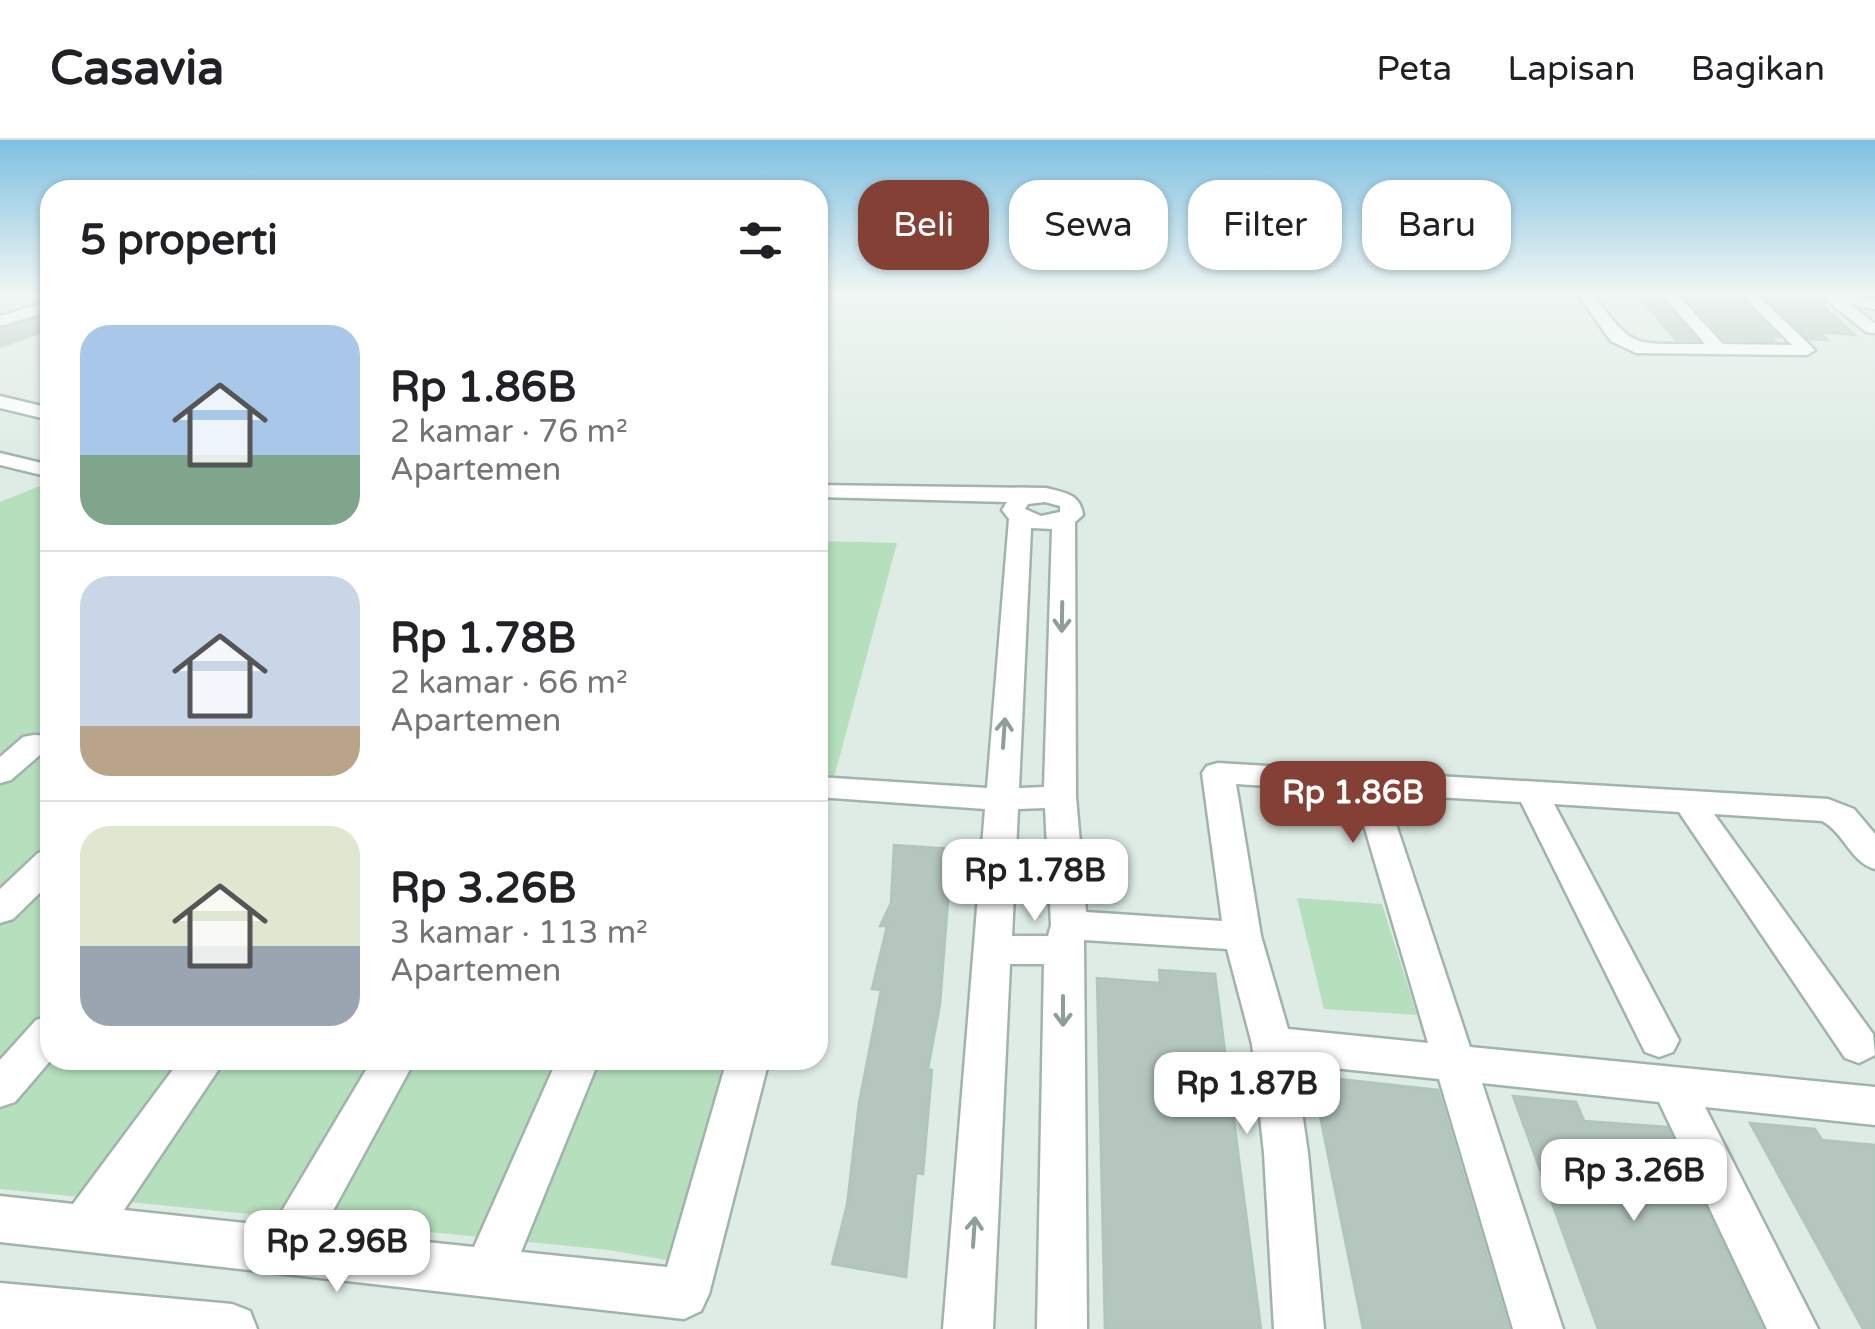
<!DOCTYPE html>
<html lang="id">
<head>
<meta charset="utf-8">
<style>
  :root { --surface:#fff; --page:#f2f2f2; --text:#202124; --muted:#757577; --line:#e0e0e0; --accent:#844035 }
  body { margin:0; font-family:"Varela Round",sans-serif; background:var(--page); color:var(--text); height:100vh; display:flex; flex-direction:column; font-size:38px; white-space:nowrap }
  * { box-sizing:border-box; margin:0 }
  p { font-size:32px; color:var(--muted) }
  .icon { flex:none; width:55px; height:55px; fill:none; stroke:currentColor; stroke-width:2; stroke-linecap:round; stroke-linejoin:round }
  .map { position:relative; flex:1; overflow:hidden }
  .panel { position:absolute; left:40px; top:40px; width:788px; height:890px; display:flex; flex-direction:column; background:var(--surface); border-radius:30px; box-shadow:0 2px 8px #0004 }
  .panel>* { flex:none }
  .guide { position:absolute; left:858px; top:40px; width:868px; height:90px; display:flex; gap:20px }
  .price { position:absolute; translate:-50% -85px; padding:0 22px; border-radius:20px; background:#fff; color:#222; font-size:32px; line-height:65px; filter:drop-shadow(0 2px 5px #0008) }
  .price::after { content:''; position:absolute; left:50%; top:60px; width:30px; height:22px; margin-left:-15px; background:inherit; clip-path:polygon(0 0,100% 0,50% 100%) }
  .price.current { background:var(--accent); color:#fff }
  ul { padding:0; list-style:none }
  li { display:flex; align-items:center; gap:30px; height:250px; padding:0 40px }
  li+li { border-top:2px solid var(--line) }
  li span { display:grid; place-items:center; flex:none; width:280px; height:200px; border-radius:30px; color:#555 }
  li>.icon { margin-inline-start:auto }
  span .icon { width:120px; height:120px; fill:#fffc; stroke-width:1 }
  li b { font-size:42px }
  h2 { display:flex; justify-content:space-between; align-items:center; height:120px; padding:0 40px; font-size:42px }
  .tag { padding:0 35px; border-radius:30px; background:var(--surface); box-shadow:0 2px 8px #0004; font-size:35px; line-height:90px }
  .tag.current { background:var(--accent); color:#fff }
  header { display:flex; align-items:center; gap:60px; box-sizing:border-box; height:140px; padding:0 50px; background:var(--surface); border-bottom:2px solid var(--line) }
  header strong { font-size:48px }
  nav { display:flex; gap:55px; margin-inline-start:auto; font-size:35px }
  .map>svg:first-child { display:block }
</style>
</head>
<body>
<header>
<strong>Casavia</strong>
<nav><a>Peta</a><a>Lapisan</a><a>Bagikan</a></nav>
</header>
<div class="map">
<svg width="1875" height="1189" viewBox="0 0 1875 1189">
  <rect width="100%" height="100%" fill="#deece5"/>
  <path fill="#b5dfbd" d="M 50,342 L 50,920 L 757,920 L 701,1126 L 609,1110 L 0,1049 L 0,362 Z
    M 818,401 L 897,403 L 818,697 Z
    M 1297,758 L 1382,764 L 1417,875 L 1324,869 Z"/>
  <path fill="#b4c6bd" stroke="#b0c6bb" stroke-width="2.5" d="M 1635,152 L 1656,152 L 1697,200 L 1676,200 Z
    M 1680,152 L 1735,152 L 1778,197 L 1769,196 L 1775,201 L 1725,200 Z
    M 1761,152 L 1773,152 L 1782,160 L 1820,163 L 1855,195 L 1819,192 L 1828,200 L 1809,199 Z
    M 50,175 L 50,189 L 0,207 L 0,189 Z
    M 894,705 L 952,709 L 940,864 L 928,929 L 932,930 L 923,1034 L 916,1033 L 906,1137 L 832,1124 L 847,1065 L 859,963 L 881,850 L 872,849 L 887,786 L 880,786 L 891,763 Z
    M 1159,830 L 1215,834 L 1261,1189 L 1105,1189 L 1097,838 L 1160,843 Z
    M 1312,936 L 1438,950 L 1509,1189 L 1363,1189 Z
    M 1513,956 L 1576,962 L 1584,981 L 1667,987 L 1763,1189 L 1598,1189 Z
    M 1750,983 L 1815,989 L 1822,1000 L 1875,1005 L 1875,1189 L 1863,1189 Z"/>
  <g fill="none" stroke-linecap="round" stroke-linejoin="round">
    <g stroke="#a1b4ac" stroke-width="5">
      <path id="minor" d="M 1576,152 L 1591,152 C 1636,212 1632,203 1705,204 L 1660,152 L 1675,152 L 1723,204 L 1792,205 L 1739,152 L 1755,152 L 1815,210 L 1807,215 L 1636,213 L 1611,201 Z
        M 1794,152 L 1830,152 L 1875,159 L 1875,169 L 1850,164 L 1875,184 L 1875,193 L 1866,192 L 1828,161 Z
        M 50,161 L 50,171 L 0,186 L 0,176 Z
        M 0,256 L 50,268 L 50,280 L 0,268 Z
        M 0,313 L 50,325 L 50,337 L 0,325 Z
        M 818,345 L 1046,348 C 1066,353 1080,354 1083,375 L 1075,382 L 1076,657 L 1086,772 L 1222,781 L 1202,633 L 1207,626 L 1218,623 L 1828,659 L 1854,669 L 1875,694 L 1875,729 C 1850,722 1844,692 1822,681 L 1714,674 L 1873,894 L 1875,915 L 1859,923 L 1845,918 L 1679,672 L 1554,664 L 1679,900 L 1673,912 L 1659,917 L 1645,912 L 1521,662 L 1386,654 L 1470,907 L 1875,947 L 1875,985 L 1705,967 L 1818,1189 L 1767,1189 L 1659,962 L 1482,943 L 1563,1189 L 1513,1189 L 1439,939 L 1295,924 L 1308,1013 L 1324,1189 L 1274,1189 L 1264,1013 L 1252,904 L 1227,809 L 1084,800 L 1087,1189 L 1037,1189 L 1044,824 L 1010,824 L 993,1189 L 943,1189 L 985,669 L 818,657 L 818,637 L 987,648 L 1009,379 L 1002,370 L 1007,362 L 818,357 ZM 1045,362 L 1060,366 L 1060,372 L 1041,376 L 1025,369 L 1028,364 ZM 1031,388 L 1052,389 L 1044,647 L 1019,648 ZM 1236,644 L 1354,651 L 1428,903 L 1288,889 L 1261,796 ZM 1045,668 L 1051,785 L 1048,796 L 1012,796 L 1018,669 Z
        M 34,595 L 50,596 L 50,614 L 41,614 L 11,640 L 0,643 L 0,617 L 23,597 Z
        M 50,710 L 50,743 L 13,779 L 0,783 L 0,749 L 38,713 Z
        M 50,875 L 51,920 L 15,962 L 0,967 L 0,920 L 36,880 Z
        M 180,920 L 225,920 L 124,1070 L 273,1086 L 372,920 L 415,920 L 322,1091 L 474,1107 L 557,920 L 599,920 L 521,1112 L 667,1127 L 727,920 L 769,920 L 709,1154 L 701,1171 L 684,1179 L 0,1102 L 0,1056 L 73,1064 Z
        M 0,1143 L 232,1164 L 250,1171 L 257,1189 L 0,1189 Z"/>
    </g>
    <use href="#minor" fill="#fff" fill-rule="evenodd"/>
  </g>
  <defs><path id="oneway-shaft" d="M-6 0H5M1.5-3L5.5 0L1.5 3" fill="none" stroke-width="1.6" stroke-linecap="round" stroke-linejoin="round" transform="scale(2.5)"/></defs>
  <g stroke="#8e9e98">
    <use href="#oneway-shaft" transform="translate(1062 477) rotate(91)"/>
    <use href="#oneway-shaft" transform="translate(1004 593) rotate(-86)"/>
    <use href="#oneway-shaft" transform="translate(1063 871) rotate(90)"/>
    <use href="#oneway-shaft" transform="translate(974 1092) rotate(-86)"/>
  </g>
  <linearGradient id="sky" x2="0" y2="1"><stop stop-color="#7fc0e1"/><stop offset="0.48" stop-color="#f0f6f3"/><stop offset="1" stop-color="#f0f6f3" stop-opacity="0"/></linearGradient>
  <rect width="1875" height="319" fill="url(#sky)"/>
</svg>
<b class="price current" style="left:1353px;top:706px">Rp 1.86B</b>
<b class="price" style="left:1035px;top:784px">Rp 1.78B</b>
<b class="price" style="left:1247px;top:997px">Rp 1.87B</b>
<b class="price" style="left:1634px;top:1084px">Rp 3.26B</b>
<b class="price" style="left:337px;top:1155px">Rp 2.96B</b>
<div class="guide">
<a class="tag current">Beli</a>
<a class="tag">Sewa</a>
<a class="tag">Filter</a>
<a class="tag">Baru</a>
</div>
<section class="panel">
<h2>5 properti<svg class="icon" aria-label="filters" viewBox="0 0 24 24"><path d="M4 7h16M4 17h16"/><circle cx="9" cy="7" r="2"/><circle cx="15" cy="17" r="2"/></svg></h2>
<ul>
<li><span style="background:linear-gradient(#a9c7e8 65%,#7fa58c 0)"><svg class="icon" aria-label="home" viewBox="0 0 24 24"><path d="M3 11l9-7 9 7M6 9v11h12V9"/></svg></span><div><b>Rp 1.86B</b><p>2 kamar · 76 m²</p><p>Apartemen</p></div></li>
<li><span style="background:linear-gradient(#c9d6e8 75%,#b9a48a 0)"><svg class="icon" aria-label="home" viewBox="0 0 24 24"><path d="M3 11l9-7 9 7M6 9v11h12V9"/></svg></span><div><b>Rp 1.78B</b><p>2 kamar · 66 m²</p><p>Apartemen</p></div></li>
<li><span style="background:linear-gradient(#dfe7d0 60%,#9aa5b1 0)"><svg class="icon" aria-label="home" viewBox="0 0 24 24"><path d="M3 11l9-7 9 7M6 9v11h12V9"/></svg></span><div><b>Rp 3.26B</b><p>3 kamar · 113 m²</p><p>Apartemen</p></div></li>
</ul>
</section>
</div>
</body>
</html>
